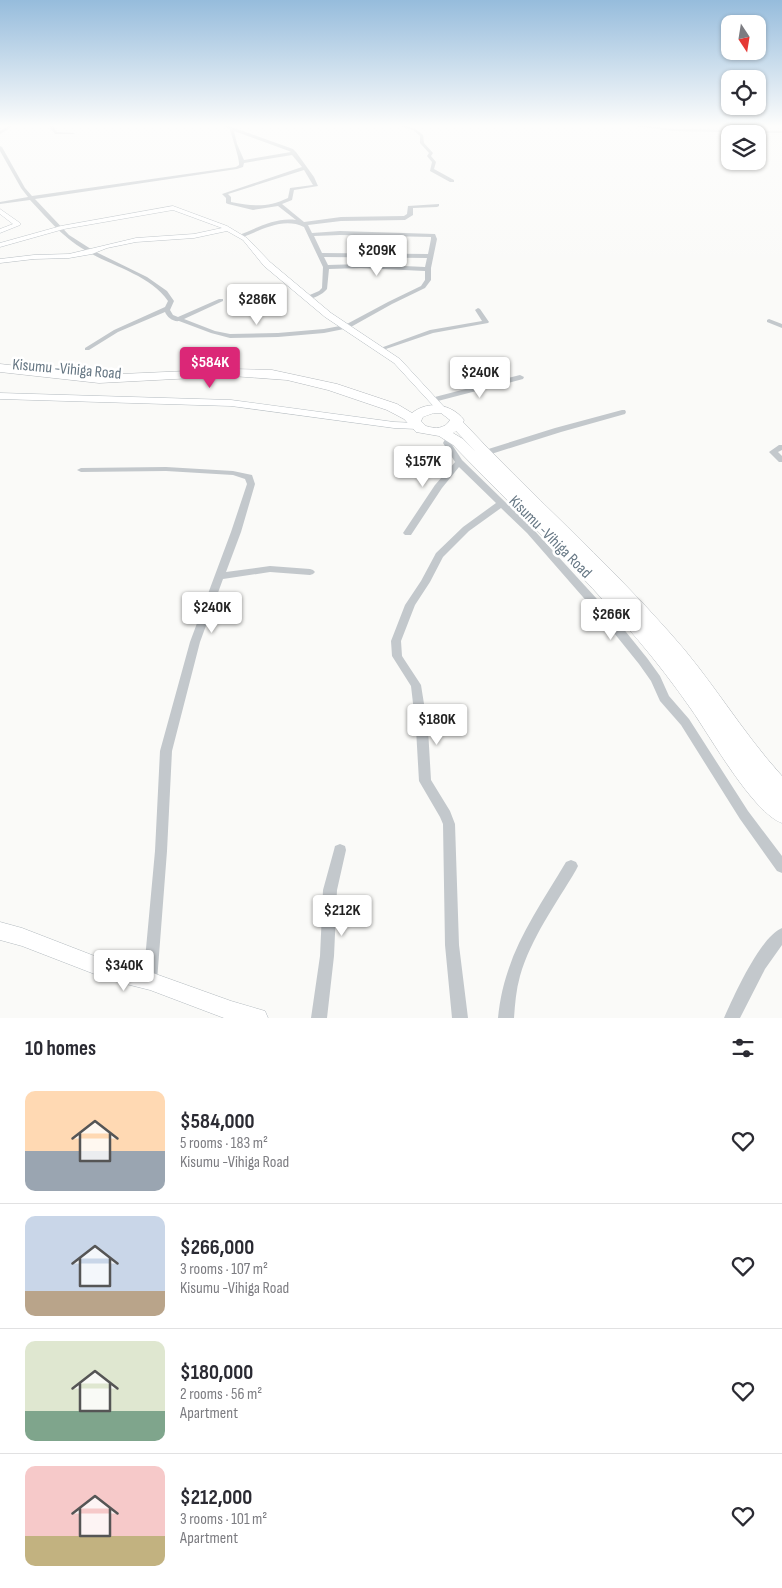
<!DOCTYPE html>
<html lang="en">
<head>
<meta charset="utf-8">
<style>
  :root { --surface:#fff; --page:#f2f2f3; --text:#2b2b33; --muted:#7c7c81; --line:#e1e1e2; --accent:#db2777 }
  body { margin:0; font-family:"Sofia Sans Condensed",sans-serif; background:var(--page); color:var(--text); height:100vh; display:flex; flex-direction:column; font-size:19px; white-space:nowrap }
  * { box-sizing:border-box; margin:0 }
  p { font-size:16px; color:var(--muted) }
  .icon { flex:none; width:28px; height:28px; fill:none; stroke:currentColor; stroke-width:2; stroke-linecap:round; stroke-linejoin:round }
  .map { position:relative; height:1018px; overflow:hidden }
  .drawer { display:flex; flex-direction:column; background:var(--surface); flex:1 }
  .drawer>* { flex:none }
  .needle { width:32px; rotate:168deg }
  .buttons { position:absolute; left:721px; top:15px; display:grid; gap:10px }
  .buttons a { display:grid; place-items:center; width:45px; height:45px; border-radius:10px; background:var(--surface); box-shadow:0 1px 4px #0004; font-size:25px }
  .price { position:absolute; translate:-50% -42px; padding:0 11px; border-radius:5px; background:#fff; color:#222; font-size:16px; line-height:32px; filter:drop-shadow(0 1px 2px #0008) }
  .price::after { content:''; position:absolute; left:50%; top:30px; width:15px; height:11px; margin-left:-8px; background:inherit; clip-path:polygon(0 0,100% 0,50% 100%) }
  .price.current { background:var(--accent); color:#fff }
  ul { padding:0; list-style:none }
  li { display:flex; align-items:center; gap:15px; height:125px; padding:0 25px }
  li+li { border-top:1px solid var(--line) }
  li span { display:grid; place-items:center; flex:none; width:140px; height:100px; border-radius:10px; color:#555 }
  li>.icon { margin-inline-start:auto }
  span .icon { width:60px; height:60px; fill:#fffc; stroke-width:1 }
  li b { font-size:21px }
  h2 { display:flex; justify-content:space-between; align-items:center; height:60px; padding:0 25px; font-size:21px }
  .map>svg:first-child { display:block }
</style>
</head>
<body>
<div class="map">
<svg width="782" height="1018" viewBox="0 0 782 1018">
  <rect width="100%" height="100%" fill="#fafaf8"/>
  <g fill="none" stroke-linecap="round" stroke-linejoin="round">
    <g stroke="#b3babf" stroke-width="1">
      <path id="secondary" d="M 173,206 L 227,226 L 247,238 L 270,262 L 331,313 L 400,359 L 446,409 L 444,411 L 438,411 L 394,363 L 325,317 L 264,266 L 243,240 L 227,231 L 194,238 L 136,242 L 107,248 L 92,254 L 69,258 L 34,259 L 0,263 L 0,259 L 34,255 L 69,254 L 136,238 L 194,234 L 222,228 L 173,210 L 64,229 L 0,247 L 0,243 L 61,226 Z
        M 0,209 L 20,223 L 20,225 L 0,233 L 0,229 L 13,224 L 0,214 Z
        M 0,393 L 231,400 L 394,422 L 417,423 L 422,426 L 417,429 L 394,428 L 231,406 L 0,399 Z
        M 0,922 L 22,928 L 110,962 L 150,972 L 231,1001 L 265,1011 L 268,1018 L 224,1018 L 150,990 L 110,980 L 22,946 L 0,940 Z"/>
    </g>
    <g stroke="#b4b9bd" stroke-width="1">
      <path id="highway" d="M 0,364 L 99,375 L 232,369 L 272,370 L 337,384 L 397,404 L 412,413 C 428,400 452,404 464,420 L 463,422 C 530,494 605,559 670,633 C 711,678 741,731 782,776 L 782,823 C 753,813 710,736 691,709 C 624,612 535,530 453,445 L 439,436 L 416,432 L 404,419 L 387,410 L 328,390 L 287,380 L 232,376 L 99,383 L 0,372 ZM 434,413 L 441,413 L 450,420 C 445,429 435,429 426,426 L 421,421 L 423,417 ZM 456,431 L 475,451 L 463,439 L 453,433 Z"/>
    </g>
    <path fill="#c3c8cc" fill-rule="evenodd" d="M 10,125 L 15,125 L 0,134 L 0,131 Z
      M 48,125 L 52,125 L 57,132 L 75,133 L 73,134 L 55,134 Z
      M 220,125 L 226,125 L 293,149 L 296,152 L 314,177 L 318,186 L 294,190 L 292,200 L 282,204 L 304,222 L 341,217 L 404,216 L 407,214 L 408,206 L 439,204 L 439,206 L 437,207 L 413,208 L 413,215 L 405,220 L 341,221 L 308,225 L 312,233 L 340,231 L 435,234 L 437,239 L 431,268 L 431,280 L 425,288 L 392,304 L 349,328 L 324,333 L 278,337 L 230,338 L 211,333 L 179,321 C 173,322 167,317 165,312 L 118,332 L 89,350 L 85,350 L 85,348 L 114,330 L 165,307 L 168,301 C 151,276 115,267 90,253 C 64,239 50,221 30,200 L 0,204 L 0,202 L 28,197 L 21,188 L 0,151 L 0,146 L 2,147 L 25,188 L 32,196 L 236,167 L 239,165 C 240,159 232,138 230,129 ZM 234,131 L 289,151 L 291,152 L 244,160 L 237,144 ZM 292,155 L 302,167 L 222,194 L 226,198 L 226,203 L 228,204 L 253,210 L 278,206 L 296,220 C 276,217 257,228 239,235 L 239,237 L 243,237 C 262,230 283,217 304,227 L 323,267 L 322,288 L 319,291 L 305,297 L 305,299 C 312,300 322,295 327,289 L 329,269 L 361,268 L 425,271 L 425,280 L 421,286 L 388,302 L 345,325 L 324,329 L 278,333 L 230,334 L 215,331 L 184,319 L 223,301 L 223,299 L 219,299 L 178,317 L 173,315 L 170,310 L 174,301 L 167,291 L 147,277 L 94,251 L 69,235 L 35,199 L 237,169 L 243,167 L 244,163 ZM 304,170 L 313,185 L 290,188 L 288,198 C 267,208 252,206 231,202 L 231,197 L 228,194 ZM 340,235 L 431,237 L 431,239 L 428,254 L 322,253 L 314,236 ZM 324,257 L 427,258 L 425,267 L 361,264 L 328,265 Z
      M 396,125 C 408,125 415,128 423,135 L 424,143 L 433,153 L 431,156 L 436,162 L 434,169 L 454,180 L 454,182 L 450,182 L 430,171 L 432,162 L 427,156 L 429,153 L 420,143 L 420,136 L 413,130 Z
      M 626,125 L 641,125 L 674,129 L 782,131 L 782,133 L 674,131 Z
      M 478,308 L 480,309 L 489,322 L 488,323 L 433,333 L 380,351 L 376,351 L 375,350 L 430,330 L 482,321 L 475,310 Z
      M 769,319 L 782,324 L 782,328 L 767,322 L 767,320 Z
      M 520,375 L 524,377 L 523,379 L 434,402 L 430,400 L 431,398 Z
      M 622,410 L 625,410 L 626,412 L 625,414 L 561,432 L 488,455 L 485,455 L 481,453 L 482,451 L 555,428 Z
      M 448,434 L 454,434 L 455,436 L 451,443 L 462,460 L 533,529 L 618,622 L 647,658 L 660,676 L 669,696 L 689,719 L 748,811 L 782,856 L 782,873 L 777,871 L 740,819 L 681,725 L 660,701 L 651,681 L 639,664 L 610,628 L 527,533 L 501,508 L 469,531 L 443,557 L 430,582 L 415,605 L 401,641 L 402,656 L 421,685 L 428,729 L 431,780 L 450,811 L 455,824 L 459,945 L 468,1018 L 452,1018 L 445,945 L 443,824 L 440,817 L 419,781 L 416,729 L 411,686 L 392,656 L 391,641 L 405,605 L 421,581 L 436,553 L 463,527 L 496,503 L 459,467 L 442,488 L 411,535 L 405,535 L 403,533 L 435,485 L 455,462 L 443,443 Z
      M 779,445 L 782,445 L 782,450 L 778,452 L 782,456 L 782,462 L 779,462 L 769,452 Z
      M 166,467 L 233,471 L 252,475 L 255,484 L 241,532 L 226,572 L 270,566 L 310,569 L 313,570 L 315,572 L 313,574 L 310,575 L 270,572 L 223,579 L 200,642 L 172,751 L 167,851 L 157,981 L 155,986 L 150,988 L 145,986 L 143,981 L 155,851 L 160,751 L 190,642 L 231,532 L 247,484 L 245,479 L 233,475 L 166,471 L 81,472 L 77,470 L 81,468 Z
      M 340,844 L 345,846 L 346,850 L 337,890 L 334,956 L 327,1018 L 311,1018 L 320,956 L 323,890 L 334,850 L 335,846 Z
      M 571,860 L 576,862 L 578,866 L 576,870 C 556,904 531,938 520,976 C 516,990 515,1004 514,1018 L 498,1018 C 504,955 535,914 566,862 Z
      M 782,928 L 782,945 L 765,969 L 740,1018 L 724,1018 C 734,996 760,937 782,928 Z"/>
    <use href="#secondary" fill="#fff" fill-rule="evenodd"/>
    <use href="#highway" fill="#fff" fill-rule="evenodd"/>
  </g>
  <linearGradient id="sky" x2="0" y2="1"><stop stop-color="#96bcdc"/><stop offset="0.47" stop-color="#fdfdfc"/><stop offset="1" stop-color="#fdfdfc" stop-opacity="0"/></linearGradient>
  <rect width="782" height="268" fill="url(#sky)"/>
  <g text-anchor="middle" stroke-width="5" stroke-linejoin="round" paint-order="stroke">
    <g font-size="16" fill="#657683" stroke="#fff">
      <text transform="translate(67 368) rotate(5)" y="6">Kisumu -Vihiga Road</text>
      <text transform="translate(551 536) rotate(45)" y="6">Kisumu -Vihiga Road</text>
    </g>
  </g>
</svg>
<div class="buttons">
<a><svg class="needle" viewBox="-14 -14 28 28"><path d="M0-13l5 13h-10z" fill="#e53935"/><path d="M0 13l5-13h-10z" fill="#7c7c81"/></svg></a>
<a><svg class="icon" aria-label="locate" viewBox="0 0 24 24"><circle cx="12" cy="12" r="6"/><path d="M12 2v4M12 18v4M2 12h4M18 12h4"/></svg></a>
<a><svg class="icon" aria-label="layers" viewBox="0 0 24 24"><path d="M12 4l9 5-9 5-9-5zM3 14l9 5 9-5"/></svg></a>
</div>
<b class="price" style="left:377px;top:277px">$209K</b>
<b class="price" style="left:257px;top:326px">$286K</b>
<b class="price current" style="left:210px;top:389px">$584K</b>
<b class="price" style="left:480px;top:399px">$240K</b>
<b class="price" style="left:423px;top:488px">$157K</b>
<b class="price" style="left:212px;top:634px">$240K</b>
<b class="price" style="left:611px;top:641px">$266K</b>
<b class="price" style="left:437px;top:746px">$180K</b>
<b class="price" style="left:342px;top:937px">$212K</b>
<b class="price" style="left:124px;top:992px">$340K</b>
</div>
<section class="drawer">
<h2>10 homes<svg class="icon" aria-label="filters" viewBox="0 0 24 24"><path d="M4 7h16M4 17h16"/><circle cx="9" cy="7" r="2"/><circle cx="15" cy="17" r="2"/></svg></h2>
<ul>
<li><span style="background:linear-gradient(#ffd9b3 60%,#9aa5b1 0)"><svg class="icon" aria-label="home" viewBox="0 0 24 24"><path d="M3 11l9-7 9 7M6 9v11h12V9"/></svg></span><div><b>$584,000</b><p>5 rooms · 183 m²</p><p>Kisumu -Vihiga Road</p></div><svg class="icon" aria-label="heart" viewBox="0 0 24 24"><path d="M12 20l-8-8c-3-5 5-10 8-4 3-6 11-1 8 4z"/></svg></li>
<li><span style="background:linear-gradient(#c9d6e8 75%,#b9a48a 0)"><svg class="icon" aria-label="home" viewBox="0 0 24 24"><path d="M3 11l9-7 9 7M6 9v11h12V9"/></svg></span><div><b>$266,000</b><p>3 rooms · 107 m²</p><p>Kisumu -Vihiga Road</p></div><svg class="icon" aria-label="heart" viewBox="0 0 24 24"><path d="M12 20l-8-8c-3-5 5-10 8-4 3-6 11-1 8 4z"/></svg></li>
<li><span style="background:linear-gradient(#dfe7d0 70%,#7fa58c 0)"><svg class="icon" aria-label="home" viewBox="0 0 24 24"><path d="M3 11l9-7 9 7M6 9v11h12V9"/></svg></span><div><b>$180,000</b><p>2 rooms · 56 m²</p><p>Apartment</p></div><svg class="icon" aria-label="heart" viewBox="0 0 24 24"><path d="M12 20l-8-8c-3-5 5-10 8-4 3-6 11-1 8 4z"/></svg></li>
<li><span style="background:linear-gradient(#f6c9c9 70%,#c2b280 0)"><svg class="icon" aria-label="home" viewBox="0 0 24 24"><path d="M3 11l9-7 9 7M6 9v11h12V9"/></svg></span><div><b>$212,000</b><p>3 rooms · 101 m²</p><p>Apartment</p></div><svg class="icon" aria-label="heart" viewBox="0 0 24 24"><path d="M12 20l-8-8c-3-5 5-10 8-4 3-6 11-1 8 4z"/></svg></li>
</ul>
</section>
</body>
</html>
